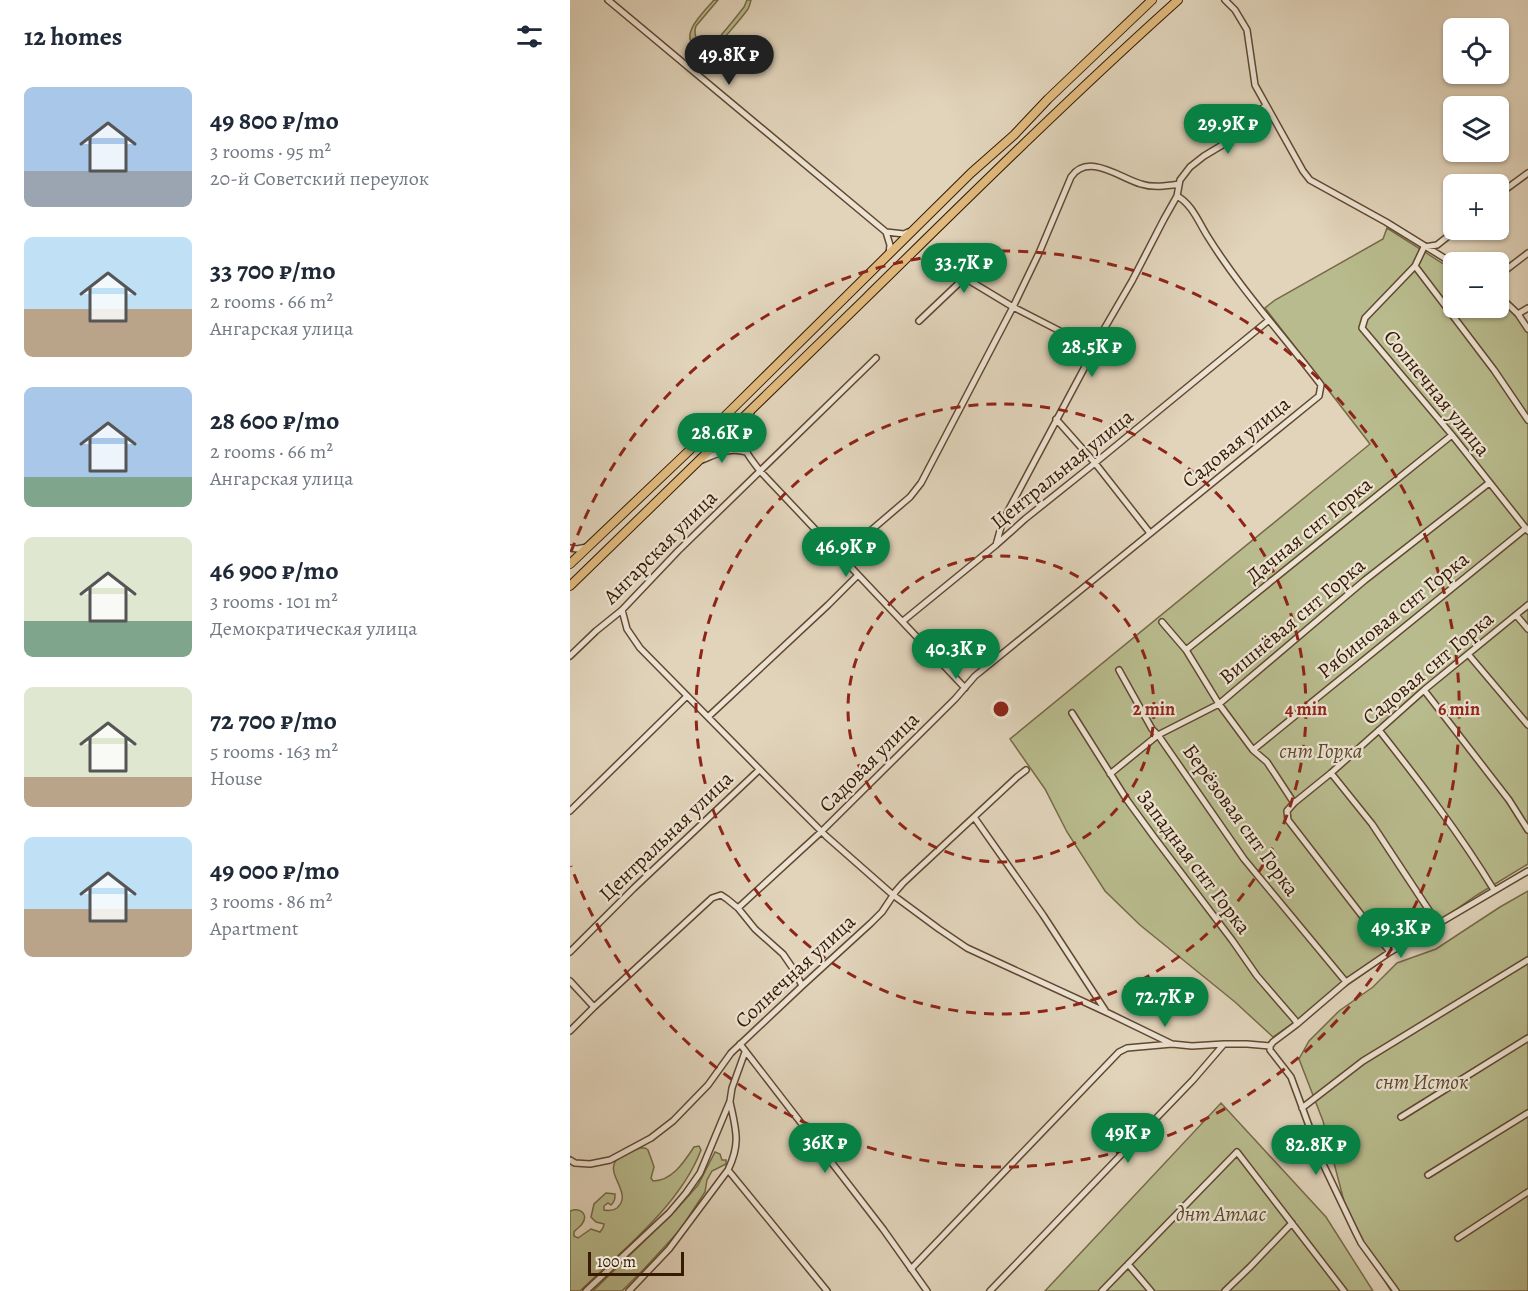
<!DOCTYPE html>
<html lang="en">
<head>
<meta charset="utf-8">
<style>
  :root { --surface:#fff; --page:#f2f2f3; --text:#1f2937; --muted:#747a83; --accent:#0b8043 }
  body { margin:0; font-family:Alegreya,serif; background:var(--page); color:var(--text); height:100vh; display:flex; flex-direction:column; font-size:22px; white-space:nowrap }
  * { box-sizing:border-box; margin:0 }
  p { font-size:20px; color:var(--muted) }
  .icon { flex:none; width:33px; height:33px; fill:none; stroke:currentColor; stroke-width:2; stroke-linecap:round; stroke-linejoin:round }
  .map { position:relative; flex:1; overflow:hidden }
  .drawer { display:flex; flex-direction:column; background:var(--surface); width:570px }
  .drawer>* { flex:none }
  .tools { position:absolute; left:873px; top:18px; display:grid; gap:12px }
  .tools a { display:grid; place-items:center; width:66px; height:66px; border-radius:9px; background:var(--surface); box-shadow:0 2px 4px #0004; font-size:30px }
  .scale { position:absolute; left:18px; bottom:15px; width:96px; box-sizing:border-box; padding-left:6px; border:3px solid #361a01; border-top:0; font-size:16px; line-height:21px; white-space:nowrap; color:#361a01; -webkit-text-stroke:4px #ece3d3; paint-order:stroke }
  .price { position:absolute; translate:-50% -51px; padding:0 14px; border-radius:21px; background:var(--accent); color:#fff; font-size:20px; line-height:39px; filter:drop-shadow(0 2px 3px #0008) }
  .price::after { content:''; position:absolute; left:50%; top:36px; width:18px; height:14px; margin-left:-9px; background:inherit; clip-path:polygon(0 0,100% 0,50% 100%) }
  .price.selected { background:#222; color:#fff }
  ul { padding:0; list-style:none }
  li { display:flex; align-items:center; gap:18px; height:150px; padding:0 24px }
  li span { display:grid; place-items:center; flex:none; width:168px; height:120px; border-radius:9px; color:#555 }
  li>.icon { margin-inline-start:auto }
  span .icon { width:72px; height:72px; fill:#fffc; stroke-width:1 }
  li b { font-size:26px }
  h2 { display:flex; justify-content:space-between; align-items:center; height:72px; padding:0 24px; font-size:26px }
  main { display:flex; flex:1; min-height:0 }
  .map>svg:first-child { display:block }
</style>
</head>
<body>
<main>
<section class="drawer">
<h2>12 homes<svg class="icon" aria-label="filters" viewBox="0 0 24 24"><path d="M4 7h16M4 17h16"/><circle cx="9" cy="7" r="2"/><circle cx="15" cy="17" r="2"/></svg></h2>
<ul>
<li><span style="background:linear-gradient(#a9c7e8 70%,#9aa5b1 0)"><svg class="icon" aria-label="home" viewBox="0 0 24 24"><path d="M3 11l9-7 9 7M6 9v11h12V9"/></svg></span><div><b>49 800 ₽/mo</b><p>3 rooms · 95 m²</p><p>20-й Советский переулок</p></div></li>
<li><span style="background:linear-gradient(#bfe0f5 60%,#b9a48a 0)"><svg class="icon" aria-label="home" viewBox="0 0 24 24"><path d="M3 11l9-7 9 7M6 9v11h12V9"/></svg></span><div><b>33 700 ₽/mo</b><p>2 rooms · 66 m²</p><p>Ангарская улица</p></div></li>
<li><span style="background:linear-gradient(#a9c7e8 75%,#7fa58c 0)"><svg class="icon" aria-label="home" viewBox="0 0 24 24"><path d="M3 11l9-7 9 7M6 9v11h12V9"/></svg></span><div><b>28 600 ₽/mo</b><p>2 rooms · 66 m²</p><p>Ангарская улица</p></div></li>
<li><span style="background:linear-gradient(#dfe7d0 70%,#7fa58c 0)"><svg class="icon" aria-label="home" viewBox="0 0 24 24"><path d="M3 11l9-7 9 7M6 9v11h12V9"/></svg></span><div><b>46 900 ₽/mo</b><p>3 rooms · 101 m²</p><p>Демократическая улица</p></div></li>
<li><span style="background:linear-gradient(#dfe7d0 75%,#b9a48a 0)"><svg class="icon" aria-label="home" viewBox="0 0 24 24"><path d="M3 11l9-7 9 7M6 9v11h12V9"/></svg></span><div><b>72 700 ₽/mo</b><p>5 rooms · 163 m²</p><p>House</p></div></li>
<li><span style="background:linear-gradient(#bfe0f5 60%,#b9a48a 0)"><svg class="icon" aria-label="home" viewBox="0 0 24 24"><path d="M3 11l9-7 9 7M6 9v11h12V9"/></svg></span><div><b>49 000 ₽/mo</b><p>3 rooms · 86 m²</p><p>Apartment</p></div></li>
</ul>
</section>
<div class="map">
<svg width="958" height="1291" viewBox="0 0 958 1291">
  <rect width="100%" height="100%" fill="#e1d4bb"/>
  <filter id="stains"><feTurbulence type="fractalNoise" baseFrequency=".00333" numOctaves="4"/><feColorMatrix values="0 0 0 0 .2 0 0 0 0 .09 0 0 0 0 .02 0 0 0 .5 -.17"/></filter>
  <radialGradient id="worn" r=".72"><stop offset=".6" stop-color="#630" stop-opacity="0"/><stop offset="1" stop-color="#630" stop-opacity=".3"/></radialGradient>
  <path fill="#b8bb8d" stroke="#776a47" stroke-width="1.5" d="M 144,0 L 148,0 L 126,26 C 122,37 131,53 143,45 C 147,42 150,37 152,34 C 160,25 167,16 174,7 L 177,0 L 181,0 C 180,4 180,5 178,9 C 173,16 149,45 143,49 C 140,51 134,51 130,49 C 104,38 135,11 144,0 Z
    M 817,228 L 883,270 L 884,308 L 928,308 L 929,299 L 948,310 L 958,324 L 958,864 L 907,895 L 703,1037 L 665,1002 L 570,925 L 535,891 L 497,832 L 475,789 L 440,739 L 800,444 L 695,308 L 705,300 L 813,239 Z
    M 958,891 L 958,1291 L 821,1291 L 780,1224 L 753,1121 L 729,1059 L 739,1041 L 769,1011 L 803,987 L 827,963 L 866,949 L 930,907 Z
    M 651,1103 L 756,1217 L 803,1291 L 475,1291 Z
    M 129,1146 L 131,1150 C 111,1204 52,1251 10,1291 L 0,1291 L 0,1211 C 10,1207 19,1214 12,1224 C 10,1227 6,1229 4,1232 L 4,1236 L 8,1238 L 21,1229 L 30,1232 L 33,1228 L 34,1224 L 26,1222 L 21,1217 L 24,1204 L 36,1193 L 45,1194 C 45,1199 45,1201 41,1205 L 38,1203 L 34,1206 L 34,1210 C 39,1211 43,1211 47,1208 C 63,1194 37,1176 45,1162 C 49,1155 63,1151 70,1148 L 75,1148 L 78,1150 L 82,1161 L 84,1167 L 81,1178 L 83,1181 C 102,1181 114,1162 124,1147 Z
    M 145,1152 L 150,1154 L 152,1160 L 156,1160 L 156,1164 L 142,1171 L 137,1180 L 135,1192 L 110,1230 L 74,1269 L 52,1291 L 23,1291 L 106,1210 L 128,1185 Z"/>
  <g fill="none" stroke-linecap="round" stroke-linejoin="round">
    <g stroke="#614830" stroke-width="8">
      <path id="minor" d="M 38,0 L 316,232 L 320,245 L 319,254
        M 655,0 L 665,10 L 677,30 L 685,85 L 733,171 L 740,180 L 816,222 L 884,264
        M 928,195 L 958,173
        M 607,196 L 610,180 L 620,167 L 634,156 L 654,144 L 696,105
        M 316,232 L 334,234 L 338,232
        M 854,247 L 845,266 L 795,318 L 792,328 L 882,435 L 958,531
        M 854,247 L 867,245 L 886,230
        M 845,266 L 924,370 L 958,420
        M 928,276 L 958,253
        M 928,295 L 948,314 L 958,329
        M 948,314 L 958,308
        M 349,321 L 389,283 L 393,281 L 400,281 L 443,307 L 469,253 L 501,177 C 518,152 550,178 571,184 C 583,188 596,186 609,184
        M 181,412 C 168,443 171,446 190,471 L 395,688
        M 486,419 L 525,463 L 580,533
        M 132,460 C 147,454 159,447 176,452
        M 0,548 L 7,549 L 17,547
        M 271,556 L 340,497 L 351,483 L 443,307 L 523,348
        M 52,610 L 57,629 L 70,648 L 198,778 L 256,836 L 323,895 L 369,929 L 397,948 L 536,1012 L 602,1044 L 622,1046 L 654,1044
        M 946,615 L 958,629
        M 333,621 L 426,545 L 455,519 L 525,463 L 699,320
        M 592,622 L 616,650 L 649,704 L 683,750 L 697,762 L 724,803 L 717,811 L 718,820 L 820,952
        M 616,650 L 882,435
        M 898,654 L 958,725
        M 0,656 L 26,631 L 52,610 L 108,551 L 306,358
        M 549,670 L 582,729 L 588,735 L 674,859 L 776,982
        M 854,690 L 939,800 L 958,830
        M 502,713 L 557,800 L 584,837 L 662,940 L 687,976 L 725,1020 L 727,1024
        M 138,717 L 258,605 L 288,575
        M 809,730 C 850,782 890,834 924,890
        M 683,750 L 956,528
        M 761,773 L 802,824 L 868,924
        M 540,774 L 588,735 L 649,704 L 795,580 L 919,483
        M 724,803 L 761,773 L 854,690 L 958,605
        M 0,811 L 117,696
        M 404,817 L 473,915 L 535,1010
        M 168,908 L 185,929 L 213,954 L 226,973 L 232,986
        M 0,952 L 64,888 L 189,770
        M 0,981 L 24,1007
        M 0,1031 L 24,1007 L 142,898 L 151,895 L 157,899 L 168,908 L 252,831 L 385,699 L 405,676 L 749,396 L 751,385 C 713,335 671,290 638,237 C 629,223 622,204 607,196 L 594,219 L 562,281 L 523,348 L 518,361 L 438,511 L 431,527 L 426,545
        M 170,1044 L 313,1229 L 357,1291
        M 700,1046 L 703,1042 L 727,1024 L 776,982 L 820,952 L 958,871
        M 700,1046 L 700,1050 L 721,1077 L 753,1164 L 785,1231 L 791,1243 L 826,1291
        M 732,1108 L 793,1061 L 958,960
        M 831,1117 L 958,1038
        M 0,1160 L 5,1163 L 20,1164 L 40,1160 L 81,1138 L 103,1121 L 138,1085 L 161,1053 L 232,986 L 301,923 L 312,912 L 326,891 L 333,883 L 447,777 L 456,770
        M 158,1170 L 257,1291
        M 858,1175 L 958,1113
        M 888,1238 L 958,1192
        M 558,1264 L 581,1291
        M 341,1269 L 549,1052 L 557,1048 L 602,1044
        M 16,1291 L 99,1213 L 116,1193 L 130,1173 L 160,1101 L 162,1088 L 175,1052
        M 59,1291 L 99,1249 L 158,1170 C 171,1143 166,1130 160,1102
        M 420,1291 L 623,1080 L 654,1044 L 677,1044 L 700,1046
        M 532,1291 L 667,1152 L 774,1291
        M 655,1291 L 680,1267 L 722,1223"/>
    </g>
    <g stroke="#361a01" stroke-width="10">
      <path id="primary" d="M 0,564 L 145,426 L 401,173 L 444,135 L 478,99 L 582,0
        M 0,586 C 99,490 198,394 296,298 C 399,197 501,96 608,0"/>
    </g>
    <use href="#minor" stroke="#ece3d3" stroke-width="5"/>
    <use href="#primary" stroke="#e0ba7e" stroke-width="8"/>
  </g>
  <g fill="none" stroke="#8f2418" stroke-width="3" stroke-dasharray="10 8">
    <circle cx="431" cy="709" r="153"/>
    <circle cx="431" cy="709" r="305"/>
    <path d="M1 552A458 458 0 1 1 1 866"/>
  </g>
  <g text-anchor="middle" stroke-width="4.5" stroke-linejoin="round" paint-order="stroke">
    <g font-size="21" fill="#361a01" stroke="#ece3d3">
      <text transform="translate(867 393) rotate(51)" y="7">Солнечная улица</text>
      <text transform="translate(666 442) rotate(-39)" y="7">Садовая улица</text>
      <text transform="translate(492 469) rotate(-39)" y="7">Центральная улица</text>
      <text transform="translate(739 530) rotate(-39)" y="7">Дачная снт Горка</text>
      <text transform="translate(90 547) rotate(-45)" y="7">Ангарская улица</text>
      <text transform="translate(823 615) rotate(-39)" y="7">Рябиновая снт Горка</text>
      <text transform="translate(722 621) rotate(-40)" y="7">Вишнёвая снт Горка</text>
      <text transform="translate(858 668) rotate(-40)" y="7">Садовая снт Горка</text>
      <text transform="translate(299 762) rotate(-45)" y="7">Садовая улица</text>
      <text transform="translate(671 820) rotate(54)" y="7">Берёзовая снт Горка</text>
      <text transform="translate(96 836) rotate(-44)" y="7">Центральная улица</text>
      <text transform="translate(624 862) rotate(53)" y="7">Западная снт Горка</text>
      <text transform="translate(225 971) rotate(-43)" y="7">Солнечная улица</text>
    </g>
    <g font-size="21" font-style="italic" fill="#5d4a2b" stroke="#ece3d3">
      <text x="751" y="758">снт Горка</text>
      <text x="852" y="1089">снт Исток</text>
      <text x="651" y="1221">днт Атлас</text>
    </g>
  </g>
  <circle cx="431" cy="709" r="9" fill="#8f2418" stroke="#ece3d3" stroke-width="3"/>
  <g font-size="18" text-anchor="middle" font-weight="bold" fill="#8f2418" stroke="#ece3d3" stroke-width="4.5" stroke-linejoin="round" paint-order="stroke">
    <text x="584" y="715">2 min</text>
    <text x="736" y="715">4 min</text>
    <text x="889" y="715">6 min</text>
  </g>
  <rect width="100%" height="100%" filter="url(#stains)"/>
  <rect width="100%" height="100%" fill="url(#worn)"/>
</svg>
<div class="tools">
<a><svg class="icon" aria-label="locate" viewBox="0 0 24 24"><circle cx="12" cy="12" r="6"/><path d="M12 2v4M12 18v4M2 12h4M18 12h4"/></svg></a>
<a><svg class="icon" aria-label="layers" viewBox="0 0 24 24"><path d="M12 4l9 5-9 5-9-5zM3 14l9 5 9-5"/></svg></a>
<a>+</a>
<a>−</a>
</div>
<div class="scale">100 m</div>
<b class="price selected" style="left:159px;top:86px">49.8K ₽</b>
<b class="price" style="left:658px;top:155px">29.9K ₽</b>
<b class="price" style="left:394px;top:294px">33.7K ₽</b>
<b class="price" style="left:522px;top:378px">28.5K ₽</b>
<b class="price" style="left:152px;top:464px">28.6K ₽</b>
<b class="price" style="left:276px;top:578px">46.9K ₽</b>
<b class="price" style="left:386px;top:680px">40.3K ₽</b>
<b class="price" style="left:831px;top:959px">49.3K ₽</b>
<b class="price" style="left:595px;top:1028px">72.7K ₽</b>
<b class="price" style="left:558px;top:1164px">49K ₽</b>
<b class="price" style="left:255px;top:1174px">36K ₽</b>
<b class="price" style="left:746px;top:1176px">82.8K ₽</b>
</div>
</main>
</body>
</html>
